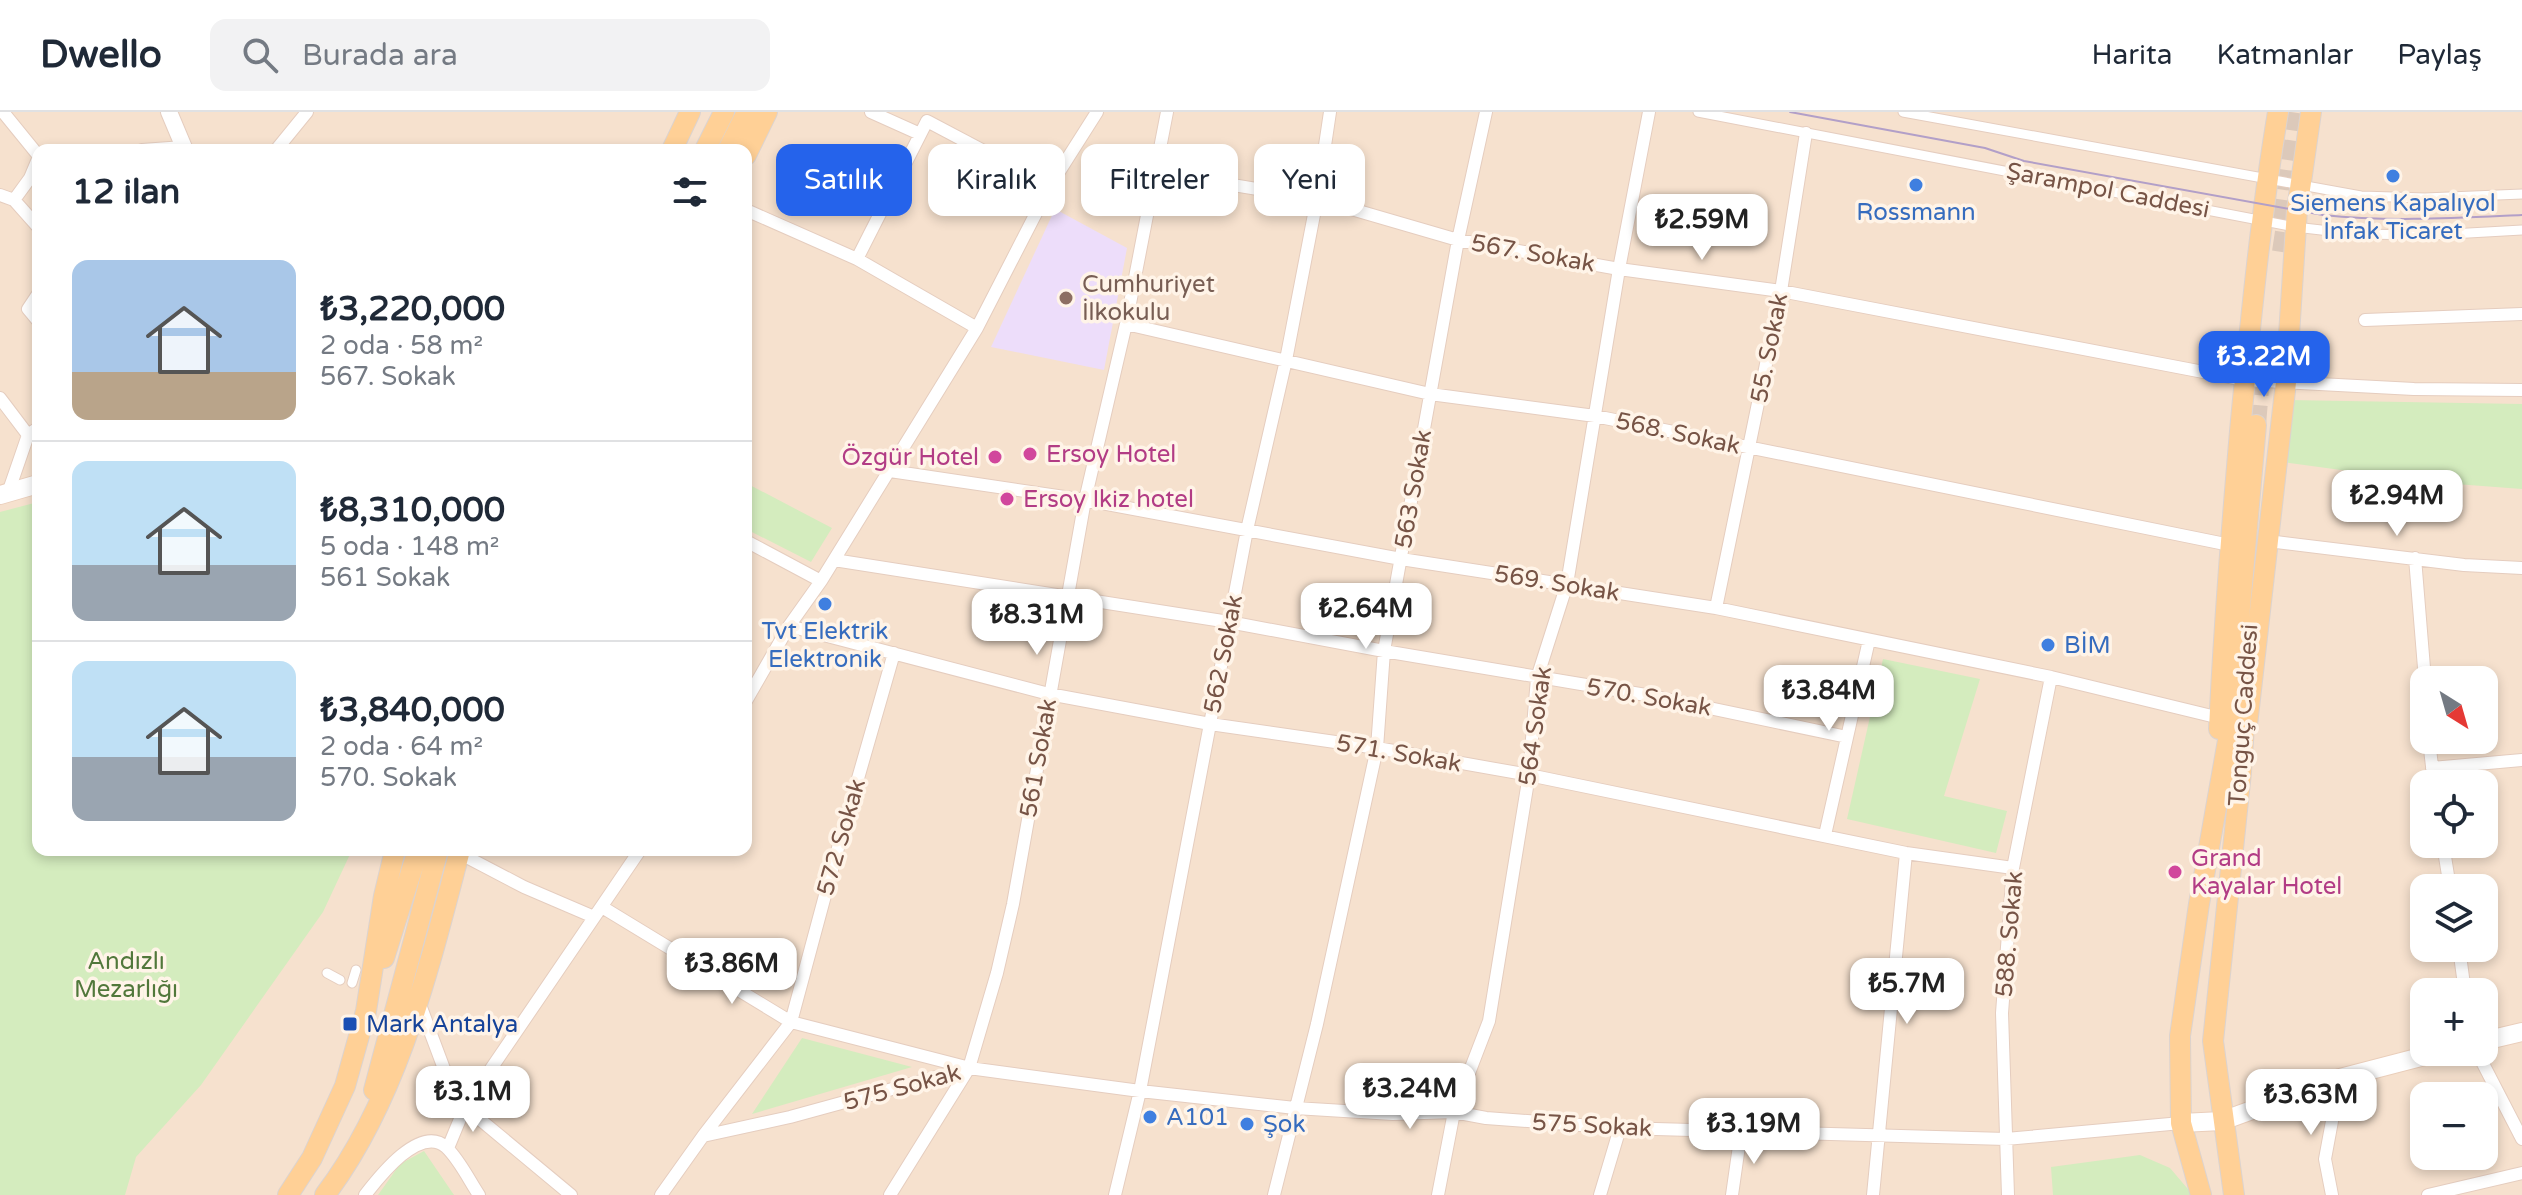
<!DOCTYPE html>
<html lang="tr">
<head>
<meta charset="utf-8">
<style>
  :root { --surface:#fff; --page:#f2f2f3; --text:#1f2937; --muted:#747a83; --line:#e0e1e3; --accent:#2563eb }
  body { margin:0; font-family:"Varela Round",sans-serif; background:var(--page); color:var(--text); height:100vh; display:flex; flex-direction:column; font-size:30px; white-space:nowrap }
  * { box-sizing:border-box; margin:0 }
  p { font-size:26px; color:var(--muted) }
  .icon { flex:none; width:44px; height:44px; fill:none; stroke:currentColor; stroke-width:2; stroke-linecap:round; stroke-linejoin:round }
  .map { position:relative; flex:1; overflow:hidden }
  .side { position:absolute; left:32px; top:32px; width:720px; height:712px; display:flex; flex-direction:column; background:var(--surface); border-radius:16px; box-shadow:0 4px 12px #0003 }
  .side>* { flex:none }
  .top-card { position:absolute; left:776px; top:32px; width:760px; height:72px; display:flex; gap:16px }
  .needle { width:52px; rotate:143deg }
  .buttons { position:absolute; left:2410px; top:554px; display:grid; gap:16px }
  .buttons a { display:grid; place-items:center; width:88px; height:88px; border-radius:16px; background:var(--surface); box-shadow:0 4px 12px #0003; font-size:40px }
  .price { position:absolute; translate:-50% -68px; padding:0 18px; border-radius:16px; background:#fff; color:#222; font-size:26px; line-height:52px; filter:drop-shadow(0 2px 4px #0008) }
  .price::after { content:''; position:absolute; left:50%; top:48px; width:24px; height:18px; margin-left:-12px; background:inherit; clip-path:polygon(0 0,100% 0,50% 100%) }
  .price.active { background:var(--accent); color:#fff }
  ul { padding:0; list-style:none }
  li { display:flex; align-items:center; gap:24px; height:200px; padding:0 40px }
  li+li { border-top:2px solid var(--line) }
  li span { display:grid; place-items:center; flex:none; width:224px; height:160px; border-radius:16px; color:#555 }
  li>.icon { margin-inline-start:auto }
  span .icon { width:96px; height:96px; fill:#fffc; stroke-width:1 }
  li b { font-size:34px }
  h2 { display:flex; justify-content:space-between; align-items:center; height:96px; padding:0 40px; font-size:34px }
  .chip { padding:0 28px; border-radius:16px; background:var(--surface); box-shadow:0 4px 12px #0003; font-size:28px; line-height:72px }
  .chip.active { background:var(--accent); color:#fff }
  header { display:flex; align-items:center; gap:48px; box-sizing:border-box; height:112px; padding:0 40px; background:var(--surface); border-bottom:2px solid var(--line) }
  header strong { font-size:38px }
  nav { display:flex; gap:44px; margin-inline-start:auto; font-size:28px }
  .search { width:560px; height:72px; background:var(--page); display:flex; align-items:center; gap:20px; box-sizing:border-box; padding:0 28px; border-radius:16px; color:var(--muted); font-size:30px }
  .map>svg:first-child { display:block }
</style>
</head>
<body>
<header>
<strong>Dwello</strong>
<div class="search"><svg class="icon" aria-label="search" viewBox="0 0 24 24"><circle cx="10" cy="10" r="6"/><path d="M15 15l6 6"/></svg>Burada ara</div>
<nav><a>Harita</a><a>Katmanlar</a><a>Paylaş</a></nav>
</header>
<div class="map">
<svg width="2522" height="1083" viewBox="0 0 2522 1083">
  <rect width="100%" height="100%" fill="#fef0e0"/>
  <path fill="#f6e1ce" fill-rule="evenodd" d="M 0,0 L 2522,0 L 2522,1083 L 0,1083 ZM 38,38 L 746,38 L 746,738 L 38,738 ZM 2424,568 L 2484,568 L 2484,628 L 2424,628 ZM 2424,672 L 2484,672 L 2484,732 L 2424,732 ZM 2424,776 L 2484,776 L 2484,836 L 2424,836 ZM 2424,880 L 2484,880 L 2484,940 L 2424,940 ZM 2424,984 L 2484,984 L 2484,1044 L 2424,1044 Z"/>
  <path fill="#edddfa" d="M 1055,97 L 1127,136 L 1104,258 L 991,235 Z"/>
  <path fill="#d4ecbe" d="M 2287,288 L 2522,292 L 2522,377 L 2429,370 L 2283,350 Z
    M 746,371 L 832,416 L 811,450 L 746,417 Z
    M 38,390 L 38,738 L 352,738 L 323,800 L 201,973 L 136,1045 L 125,1083 L 0,1083 L 0,400 Z
    M 1883,547 L 1980,567 L 1944,684 L 2007,699 L 1996,741 L 1847,707 Z
    M 802,926 L 912,955 L 752,1002 Z
    M 424,1039 L 454,1083 L 378,1083 L 400,1052 Z
    M 2140,1043 L 2170,1056 L 2193,1083 L 2053,1083 L 2051,1055 Z"/>
  <g fill="none" stroke-linecap="round" stroke-linejoin="round">
    <path stroke="#dcc9ba" stroke-width="20" stroke-dasharray="20 10" stroke-linecap="butt" d="M 2276,107 L 2291,0
      M 2282,140 L 2289,93
      M 2256,313 L 2263,227"/>
    <g stroke="#e5cdbf" stroke-width="11">
      <path id="pedestrian" d="M 1698,0 L 2295,115 L 2356,122 L 2433,123 L 2522,118
        M 1903,0 L 2361,84 L 2425,86 L 2522,82
        M 327,861 L 340,868
        M 352,871 L 356,858"/>
    </g>
    <g stroke="#e5cdbf" stroke-width="14">
      <path id="minor" d="M 3,0 L 38,43
        M 871,0 L 920,22
        M 142,38 L 184,35
        M 276,38 L 307,0
        M 1155,60 L 1317,87 L 1458,128 L 1619,157 L 1781,179 L 2245,268 L 2414,277 L 2522,278
        M 0,83 L 14,88 L 38,115
        M 14,88 L 30,66 L 38,47
        M 746,98 L 857,147 L 977,216
        M 857,147 L 927,9 L 1050,74
        M 38,182 L 28,197 L 38,209
        M 2365,208 L 2522,202
        M 1126,212 L 1430,282 L 1595,304 L 2230,433
        M 0,286 L 28,323
        M 890,359 L 1085,388 L 1401,447 L 1716,496 L 2051,565 L 2220,606
        M 8,381 L 28,323 L 38,316
        M 746,429 L 821,469
        M 2268,429 L 2464,453 L 2522,456
        M 2415,446 L 2425,568
        M 834,448 L 1229,510 L 1384,539 L 1652,584 L 1847,625
        M 1716,496 L 1781,179 L 1806,21
        M 789,514 L 1049,582 L 1210,612 L 1377,636 L 1529,663 L 1906,741 L 2013,756
        M 894,541 L 834,750 L 791,910 L 966,955
        M 746,589 L 789,514 L 821,469 L 977,216 L 1050,74 L 1097,0
        M 2429,628 L 2434,672
        M 2432,656 L 2522,648
        M 1825,723 L 1869,528
        M 2443,732 L 2450,776
        M 459,741 L 524,775 L 594,805
        M 602,795 L 791,910 L 703,1024
        M 2459,836 L 2465,880
        M 419,890 L 452,978 L 465,995 L 571,1083
        M 2477,940 L 2522,1027
        M 448,1036 L 465,995 L 640,738
        M 365,1083 C 379,1065 420,1012 446,1035 C 459,1047 469,1068 479,1083
        M 661,1083 L 703,1024 L 790,1005 L 969,956 L 1140,979 L 1295,996 L 1393,1002 L 1454,1000 L 1486,1006 L 1620,1016 L 2006,1027 L 2181,1011
        M 890,1083 L 969,956 L 997,861 L 1013,792 L 1085,388 L 1126,212 L 1167,0
        M 1115,1083 L 1140,979 L 1247,418 L 1286,248 L 1317,87 L 1330,0
        M 1274,1083 L 1317,912 L 1377,636 L 1384,539 L 1458,128 L 1486,0
        M 1438,1083 L 1454,1000 L 1489,909 L 1529,663 L 1537,566 L 1567,472 L 1619,157 L 1649,0
        M 1600,1083 L 1620,1016
        M 1732,1083 L 1741,1020
        M 1873,1083 L 1906,741
        M 2008,1083 L 2002,901 L 2013,756 L 2051,565
        M 2332,1083 L 2325,1047 L 2340,966
        M 2428,1083 L 2522,1061"/>
    </g>
    <g stroke="#e5cdbf" stroke-width="18">
      <path id="tertiary" d="M 169,0 L 185,38"/>
    </g>
    <g stroke="#eacebb" stroke-width="20">
      <path id="secondary" d="M 0,383 L 38,372
        M 2484,929 L 2522,920
        M 2181,1011 L 2222,1009 L 2340,966 L 2440,940"/>
    </g>
    <g stroke="#dcd3cf" stroke-width="22">
      <path id="primary" d="M 672,38 L 690,0
        M 705,38 L 724,0
        M 728,38 L 747,0
        M 746,43 L 767,0
        M 2247,613 L 2286,270 L 2297,98 L 2311,0
        M 2219,617 C 2224,514 2232,411 2241,308 C 2251,205 2261,102 2278,0
        M 384,846 L 418,738
        M 374,978 L 438,738
        M 288,1083 L 312,1046 L 345,974 L 366,899 L 384,784 L 395,738
        M 325,1083 C 399,985 429,855 460,738
        M 2201,1083 L 2181,1011 L 2180,924 L 2199,792 L 2235,589 L 2239,507 L 2256,313
        M 2234,1083 L 2213,929 L 2241,660 L 2245,598"/>
    </g>
    <use href="#pedestrian" stroke="#fff" stroke-width="9"/>
    <use href="#minor" stroke="#fff" stroke-width="12"/>
    <use href="#tertiary" stroke="#fff" stroke-width="16"/>
    <use href="#secondary" stroke="#fff" stroke-width="18"/>
    <use href="#primary" stroke="#ffd096" stroke-width="20"/>
    <path stroke="#b29fc8" stroke-width="2" d="M 1790,0 L 1985,36 L 2024,49 L 2323,103 C 2389,110 2455,106 2522,103"/>
  </g>
  <g fill="#3f7fe0" stroke="#fff4e8" stroke-width="3">
    <circle cx="2393" cy="64" r="8"/>
    <circle cx="1916" cy="73" r="8"/>
    <circle cx="825" cy="492" r="8"/>
    <circle cx="2048" cy="533" r="8"/>
    <circle cx="1150" cy="1005" r="8"/>
    <circle cx="1247" cy="1012" r="8"/>
  </g>
  <circle fill="#8d6e63" stroke="#fff4e8" stroke-width="3" cx="1066" cy="186" r="8"/>
  <g fill="#d1479c" stroke="#fff4e8" stroke-width="3">
    <circle cx="1030" cy="342" r="8"/>
    <circle cx="995" cy="345" r="8"/>
    <circle cx="1007" cy="387" r="8"/>
    <circle cx="2175" cy="760" r="8"/>
  </g>
  <rect fill="#1a4fb4" stroke="#fff4e8" stroke-width="3" x="342" y="904" width="16" height="16" rx="4"/>
  <g text-anchor="middle" stroke-width="7" stroke-linejoin="round" paint-order="stroke">
    <g font-size="24" fill="#775446" stroke="#fff4e8">
      <text transform="translate(2108 78) rotate(11)" y="8">Şarampol Caddesi</text>
      <text transform="translate(1533 141) rotate(10)" y="8">567. Sokak</text>
      <text transform="translate(1769 236) rotate(-79)" y="8">55. Sokak</text>
      <text transform="translate(1678 321) rotate(12)" y="8">568. Sokak</text>
      <text transform="translate(1413 377) rotate(-80)" y="8">563 Sokak</text>
      <text transform="translate(1557 471) rotate(9)" y="8">569. Sokak</text>
      <text transform="translate(1223 542) rotate(-79)" y="8">562 Sokak</text>
      <text transform="translate(1649 585) rotate(10)" y="8">570. Sokak</text>
      <text transform="translate(2243 603) rotate(-86)" y="8">Tonguç Caddesi</text>
      <text transform="translate(1535 614) rotate(-82)" y="8">564 Sokak</text>
      <text transform="translate(1399 641) rotate(10)" y="8">571. Sokak</text>
      <text transform="translate(1038 646) rotate(-80)" y="8">561 Sokak</text>
      <text transform="translate(841 725) rotate(-74)" y="8">572 Sokak</text>
      <text transform="translate(2009 822) rotate(-85)" y="8">588. Sokak</text>
      <text transform="translate(902 975) rotate(-15)" y="8">575 Sokak</text>
      <text transform="translate(1592 1013) rotate(3)" y="8">575 Sokak</text>
    </g>
    <g font-size="24" fill="#366cbe" stroke="#fff4e8">
      <text x="2393" y="99">Siemens Kapalıyol<tspan x="2393" dy="28">İnfak Ticaret</tspan></text>
      <text x="1916" y="108">Rossmann</text>
      <text x="825" y="527">Tvt Elektrik<tspan x="825" dy="28">Elektronik</tspan></text>
      <text x="2064" y="541" text-anchor="start">BİM</text>
      <text x="1166" y="1013" text-anchor="start">A101</text>
      <text x="1263" y="1020" text-anchor="start">Şok</text>
    </g>
    <g font-size="24" fill="#785e54" stroke="#fff4e8" text-anchor="start">
      <text x="1082" y="180">Cumhuriyet<tspan x="1082" dy="28">İlkokulu</tspan></text>
    </g>
    <g font-size="24" fill="#b23c85" stroke="#fff4e8" text-anchor="start">
      <text x="1046" y="350">Ersoy Hotel</text>
      <text x="979" y="353" text-anchor="end">Özgür Hotel</text>
      <text x="1023" y="395">Ersoy Ikiz hotel</text>
      <text x="2191" y="754">Grand<tspan x="2191" dy="28">Kayalar Hotel</tspan></text>
    </g>
    <g font-size="24" fill="#51783b" stroke="#fff4e8">
      <text x="126" y="857">Andızlı<tspan x="126" dy="28">Mezarlığı</tspan></text>
    </g>
    <g font-size="24" fill="#164399" stroke="#fff4e8" text-anchor="start">
      <text x="366" y="920">Mark Antalya</text>
    </g>
  </g>
</svg>
<div class="buttons">
<a><svg class="needle" viewBox="-14 -14 28 28"><path d="M0-13l5 13h-10z" fill="#e53935"/><path d="M0 13l5-13h-10z" fill="#747a83"/></svg></a>
<a><svg class="icon" aria-label="locate" viewBox="0 0 24 24"><circle cx="12" cy="12" r="6"/><path d="M12 2v4M12 18v4M2 12h4M18 12h4"/></svg></a>
<a><svg class="icon" aria-label="layers" viewBox="0 0 24 24"><path d="M12 4l9 5-9 5-9-5zM3 14l9 5 9-5"/></svg></a>
<a>+</a>
<a>−</a>
</div>
<b class="price" style="left:1702px;top:150px">₺2.59M</b>
<b class="price active" style="left:2264px;top:287px">₺3.22M</b>
<b class="price" style="left:2397px;top:426px">₺2.94M</b>
<b class="price" style="left:1366px;top:539px">₺2.64M</b>
<b class="price" style="left:1037px;top:545px">₺8.31M</b>
<b class="price" style="left:1829px;top:621px">₺3.84M</b>
<b class="price" style="left:732px;top:894px">₺3.86M</b>
<b class="price" style="left:1907px;top:914px">₺5.7M</b>
<b class="price" style="left:1410px;top:1019px">₺3.24M</b>
<b class="price" style="left:473px;top:1022px">₺3.1M</b>
<b class="price" style="left:2311px;top:1025px">₺3.63M</b>
<b class="price" style="left:1754px;top:1054px">₺3.19M</b>
<div class="top-card">
<a class="chip active">Satılık</a>
<a class="chip">Kiralık</a>
<a class="chip">Filtreler</a>
<a class="chip">Yeni</a>
</div>
<section class="side">
<h2>12 ilan<svg class="icon" aria-label="filters" viewBox="0 0 24 24"><path d="M4 7h16M4 17h16"/><circle cx="9" cy="7" r="2"/><circle cx="15" cy="17" r="2"/></svg></h2>
<ul>
<li><span style="background:linear-gradient(#a9c7e8 70%,#b9a48a 0)"><svg class="icon" aria-label="home" viewBox="0 0 24 24"><path d="M3 11l9-7 9 7M6 9v11h12V9"/></svg></span><div><b>₺3,220,000</b><p>2 oda · 58 m²</p><p>567. Sokak</p></div></li>
<li><span style="background:linear-gradient(#bfe0f5 65%,#9aa5b1 0)"><svg class="icon" aria-label="home" viewBox="0 0 24 24"><path d="M3 11l9-7 9 7M6 9v11h12V9"/></svg></span><div><b>₺8,310,000</b><p>5 oda · 148 m²</p><p>561 Sokak</p></div></li>
<li><span style="background:linear-gradient(#bfe0f5 60%,#9aa5b1 0)"><svg class="icon" aria-label="home" viewBox="0 0 24 24"><path d="M3 11l9-7 9 7M6 9v11h12V9"/></svg></span><div><b>₺3,840,000</b><p>2 oda · 64 m²</p><p>570. Sokak</p></div></li>
</ul>
</section>
</div>
</body>
</html>
